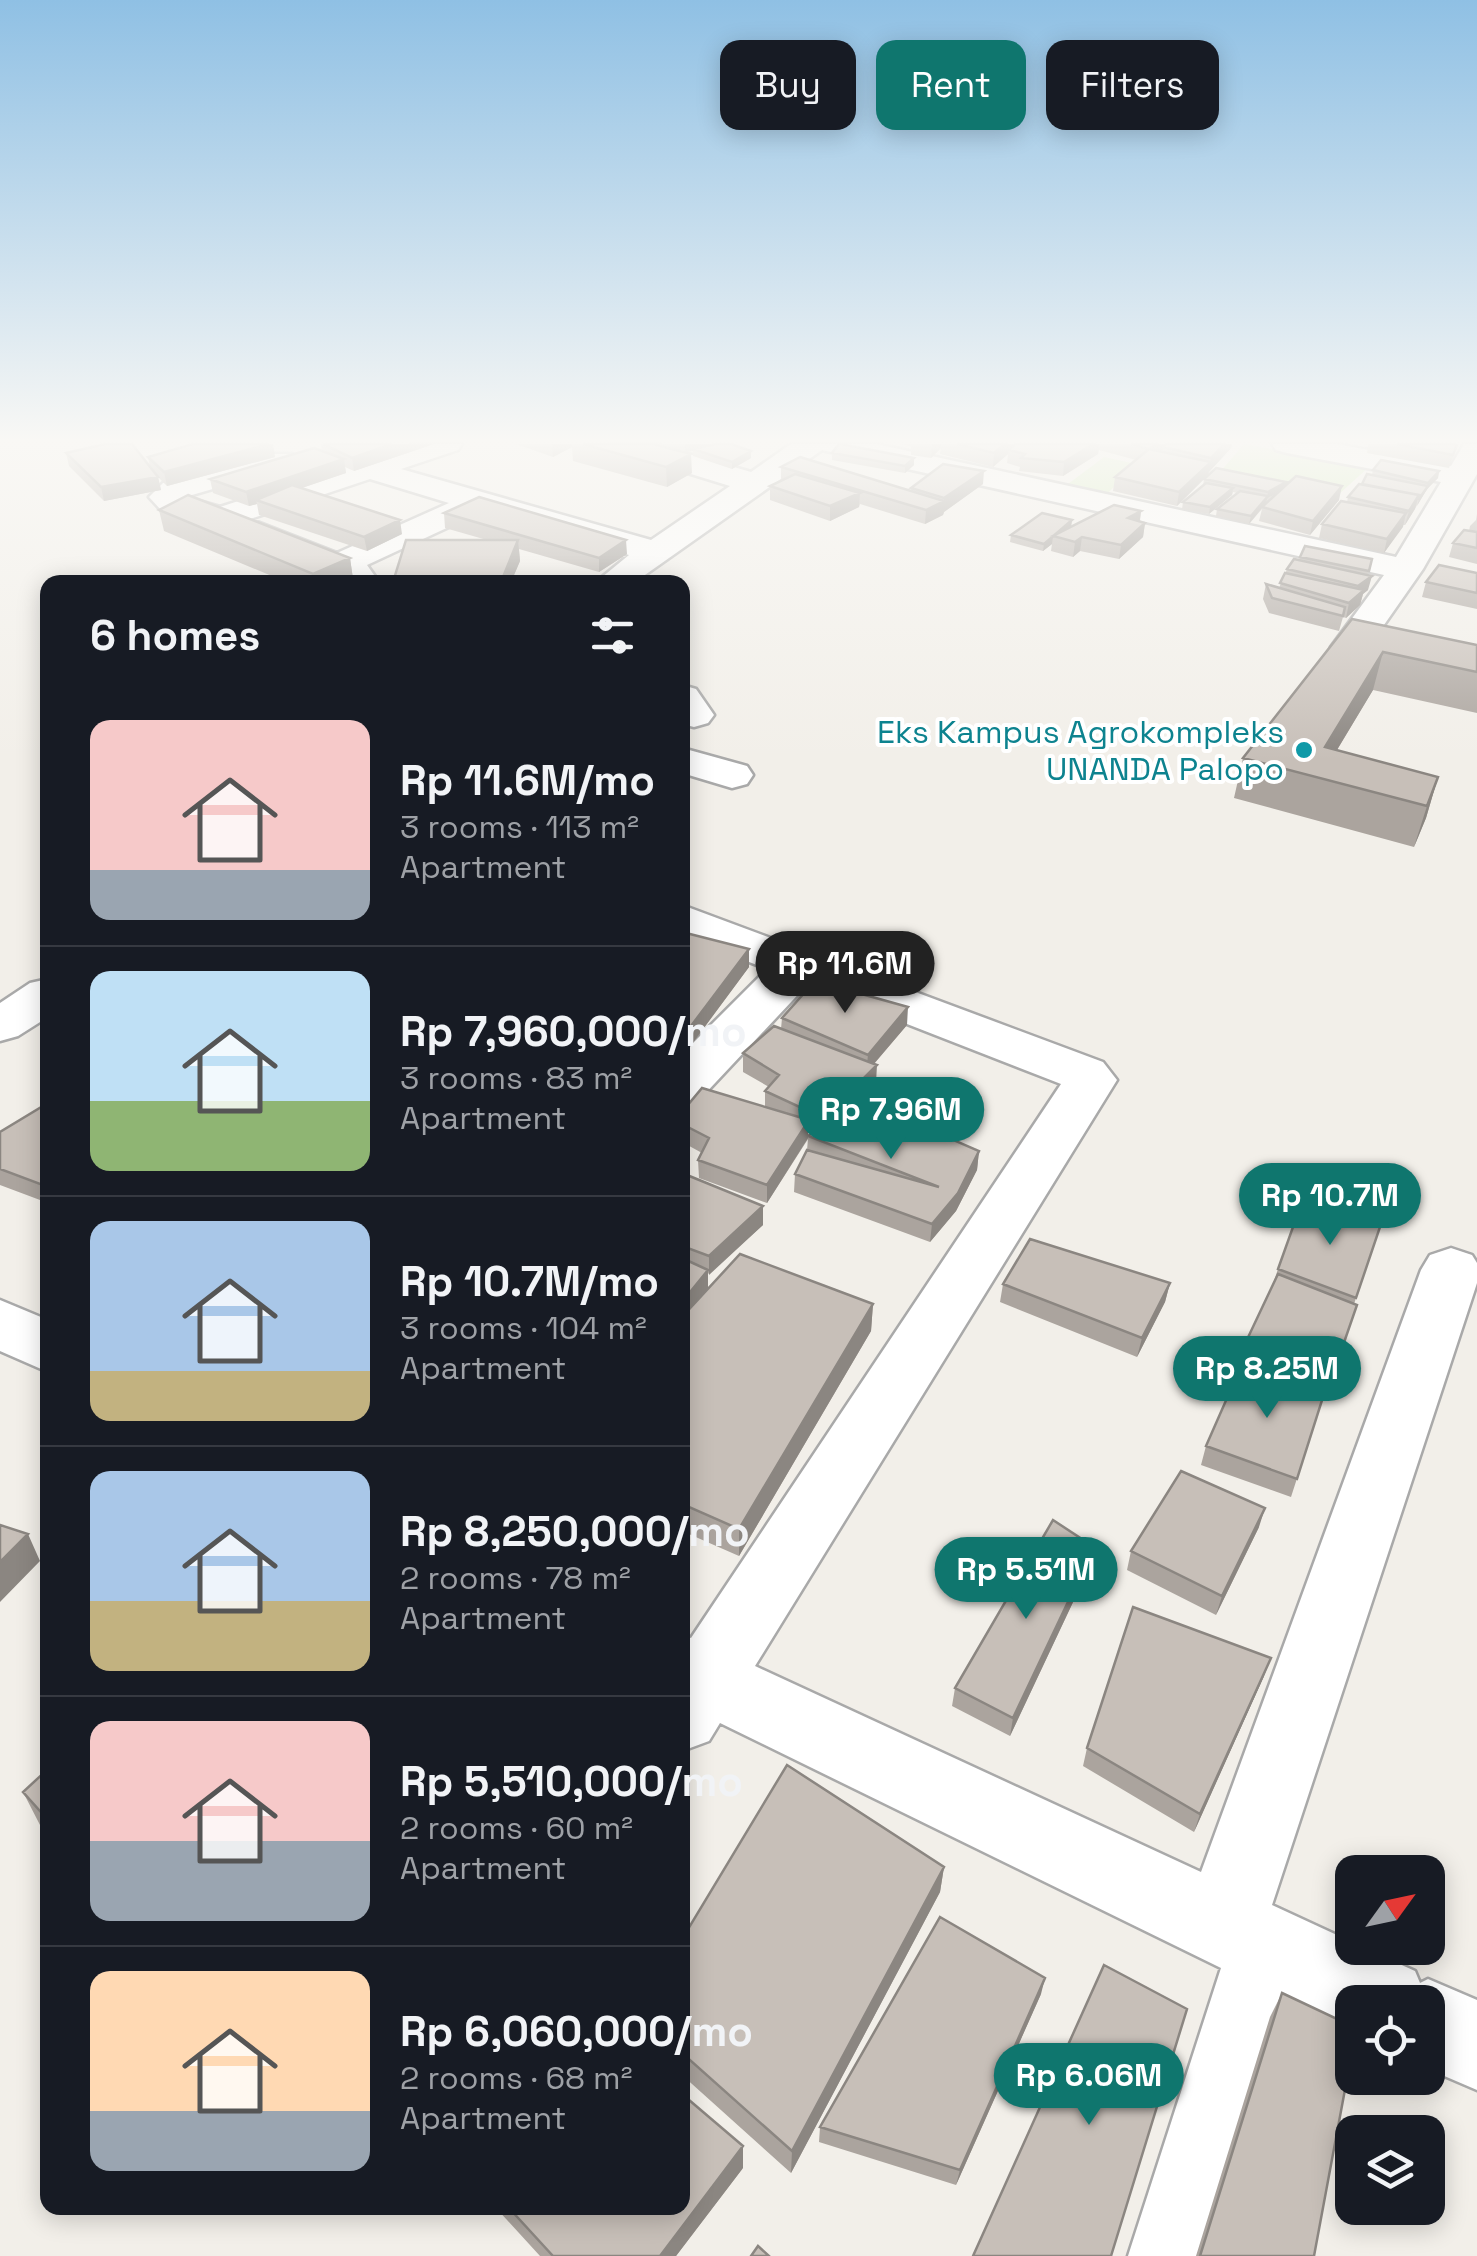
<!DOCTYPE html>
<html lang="en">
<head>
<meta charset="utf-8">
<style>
  :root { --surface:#171b24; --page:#242831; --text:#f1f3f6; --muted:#9ea1a6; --line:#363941; --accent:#0f766e }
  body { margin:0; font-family:"Space Grotesk",sans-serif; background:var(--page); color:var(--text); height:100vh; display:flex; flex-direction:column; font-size:38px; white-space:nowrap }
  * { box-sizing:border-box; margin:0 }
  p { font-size:32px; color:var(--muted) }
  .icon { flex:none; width:55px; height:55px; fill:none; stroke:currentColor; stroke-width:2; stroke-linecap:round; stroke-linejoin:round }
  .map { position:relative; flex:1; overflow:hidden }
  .details { position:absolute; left:40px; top:575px; width:650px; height:1640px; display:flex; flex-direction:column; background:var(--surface); border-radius:20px; box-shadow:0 5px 25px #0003 }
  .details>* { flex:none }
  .hud { position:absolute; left:720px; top:40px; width:605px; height:90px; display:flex; gap:20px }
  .needle { width:65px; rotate:57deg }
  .controls { position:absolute; left:1335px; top:1855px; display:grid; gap:20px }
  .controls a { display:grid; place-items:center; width:110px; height:110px; border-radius:20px; background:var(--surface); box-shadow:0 5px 25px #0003; font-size:50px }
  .price { position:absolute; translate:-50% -85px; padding:0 22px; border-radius:35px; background:var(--accent); color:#fff; font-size:32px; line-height:65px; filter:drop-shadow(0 2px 5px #0008) }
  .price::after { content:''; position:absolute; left:50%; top:60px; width:30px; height:22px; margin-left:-15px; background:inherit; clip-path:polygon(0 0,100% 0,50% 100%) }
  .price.on { background:#222; color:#fff }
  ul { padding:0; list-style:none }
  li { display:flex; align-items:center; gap:30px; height:250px; padding:0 50px }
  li+li { border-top:2px solid var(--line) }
  li span { display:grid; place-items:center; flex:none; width:280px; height:200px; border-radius:20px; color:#555 }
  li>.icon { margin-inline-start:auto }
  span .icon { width:120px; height:120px; fill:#fffc; stroke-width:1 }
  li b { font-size:42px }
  h2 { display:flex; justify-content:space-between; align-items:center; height:120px; padding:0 50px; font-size:42px }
  .pill { padding:0 35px; border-radius:20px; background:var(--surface); box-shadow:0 5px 25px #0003; font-size:35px; line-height:90px }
  .pill.on { background:var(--accent); color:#fff }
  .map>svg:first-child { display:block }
</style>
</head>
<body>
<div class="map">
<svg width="1477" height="2256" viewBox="0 0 1477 2256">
  <rect width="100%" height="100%" fill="#f2efe9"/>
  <path fill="#cdebb0" d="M 1244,444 L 1370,466 L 1338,495 L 1220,472 Z
    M 1104,457 L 1136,464 L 1106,495 L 1064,487 Z"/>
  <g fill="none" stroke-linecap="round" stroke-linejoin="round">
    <g stroke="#a9a9a9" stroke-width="5">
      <path id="minor" d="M 415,444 L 462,444 L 458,450 L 401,469 L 651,540 L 730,486 L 613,450 L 609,444 L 655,444 L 751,472 L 791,444 L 876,444 L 1396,557 L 1441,482 L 1287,453 L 1276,450 L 1272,444 L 1337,444 L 1451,466 L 1464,444 L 1477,444 L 1477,474 L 1423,569 L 1363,655 L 1350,658 L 1337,655 L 1331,647 L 1384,575 L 822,450 L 635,582 L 596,582 L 629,555 L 481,512 L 367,565 L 379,582 L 345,582 L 208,525 L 161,510 L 149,497 L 163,483 L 270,454 L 292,454 L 296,460 L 292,466 L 185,497 L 220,507 ZM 370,479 L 449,503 L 337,553 L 250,519 Z
        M 682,685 L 696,689 L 714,715 L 708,723 L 694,727 L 682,724 Z
        M 682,748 L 747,766 L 753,775 L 747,784 L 732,788 L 682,773 Z
        M 682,905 L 1103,1062 L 1117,1080 L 755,1666 L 1201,1872 L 1421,1270 L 1430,1255 L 1451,1248 L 1472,1255 L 1477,1263 L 1477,1283 L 1272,1905 L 1352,1942 L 1352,1948 L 1364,1948 L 1415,1971 L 1420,1983 L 1428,1979 L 1477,2000 L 1477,2090 L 1428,2069 L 1428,2002 L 1352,2002 L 1352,2032 L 1296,2005 L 1224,2256 L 1128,2256 L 1221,1968 L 720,1723 L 709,1741 L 682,1751 L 682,1635 L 691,1638 L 1061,1084 L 807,985 L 701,1098 L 682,1103 L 682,1054 L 767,969 L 682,936 Z
        M 48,979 L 48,1017 L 18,1036 L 0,1041 L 0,1003 L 30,983 Z
        M 0,1300 L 48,1320 L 48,1372 L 0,1351 Z"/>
    </g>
    <use href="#minor" fill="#fff" fill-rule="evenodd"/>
  </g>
  <path fill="#aba49e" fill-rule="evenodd" d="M 321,444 L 434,444 L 354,471 L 345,467 L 346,473 L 301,488 L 402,534 L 367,551 L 259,515 L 257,504 L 249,506 L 213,493 L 210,479 L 322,451 Z
    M 516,444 L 653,444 L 692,473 L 667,487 L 573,461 L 572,447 L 553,457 Z
    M 662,444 L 731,444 L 751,451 L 751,458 L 732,469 L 693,456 L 693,451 L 685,452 Z
    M 901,444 L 1232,444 L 1231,448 L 1209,472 L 1208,475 L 1286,482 L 1286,485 L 1339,500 L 1310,535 L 1259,521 L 1262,509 L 1249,524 L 1216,516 L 1217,509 L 1237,493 L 1233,492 L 1232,495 L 1209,514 L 1182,509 L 1183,502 L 1203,486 L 1204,479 L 1177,506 L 1113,491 L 1115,477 L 1136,460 L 1099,450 L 1098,454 L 1063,476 L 1019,471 L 1020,467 L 1007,463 L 1008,454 L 993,467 L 940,454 L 941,448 L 931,458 L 911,455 L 911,446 Z
    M 1366,444 L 1460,444 L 1457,446 L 1449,468 L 1367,453 L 1368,445 Z
    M 66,453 L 150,467 L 148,457 L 275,457 L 167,486 L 158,477 L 161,490 L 104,501 L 69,466 Z
    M 832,453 L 914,465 L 905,473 L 832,460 Z
    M 781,467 L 911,490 L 911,488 L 983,484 L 944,512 L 943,515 L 925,524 L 860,504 L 859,507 L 830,521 L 770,500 L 770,486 L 781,480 Z
    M 1373,470 L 1439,471 L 1438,478 L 1427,489 L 1405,525 L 1403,525 L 1384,553 L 1319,538 L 1322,524 L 1347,502 L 1348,497 L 1372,475 Z
    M 159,510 L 350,558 L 353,579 L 345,582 L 286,582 L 164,531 Z
    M 1141,511 L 1140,521 L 1145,523 L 1143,537 L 1119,559 L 1080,551 L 1073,557 L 1051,551 L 1052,544 L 1043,551 L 1010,542 L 1011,535 L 1072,520 L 1071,527 Z
    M 444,513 L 627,554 L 599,572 L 519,549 L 520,561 L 511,582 L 393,582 L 487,540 L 445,528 Z
    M 1477,514 L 1477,564 L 1449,557 L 1453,543 L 1469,531 L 1470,526 L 1476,520 Z
    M 1300,557 L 1372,559 L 1368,575 L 1368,590 L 1363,594 L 1360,605 L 1346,618 L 1343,617 L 1339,631 L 1269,613 L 1263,599 L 1266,584 L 1279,588 L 1287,569 L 1300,560 Z
    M 1477,573 L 1477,609 L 1422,597 L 1426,582 Z
    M 1352,619 L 1477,645 L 1477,713 L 1373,690 L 1337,750 L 1438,777 L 1426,818 L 1414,847 L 1234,798 L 1243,758 Z
    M 682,932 L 749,967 L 689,1048 L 682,1045 Z
    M 782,1018 L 907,1025 L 874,1064 L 876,1083 L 852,1107 L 979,1151 L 977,1170 L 956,1211 L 930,1242 L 794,1192 L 795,1174 L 807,1150 L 808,1139 L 767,1203 L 699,1178 L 698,1160 L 702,1153 L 682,1142 L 682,1112 L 765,1107 L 765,1091 L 769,1087 L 743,1072 L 743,1053 L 781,1029 ZM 821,1115 L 833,1120 L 808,1136 L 808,1126 Z
    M 48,1103 L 48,1203 L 0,1185 L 0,1132 Z
    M 682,1173 L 763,1206 L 763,1225 L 708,1274 L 708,1289 L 873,1304 L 871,1331 L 739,1556 L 682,1531 Z
    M 1381,1224 L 1354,1304 L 1357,1305 L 1324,1401 L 1322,1401 L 1291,1497 L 1201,1465 L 1206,1446 L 1240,1368 L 1238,1367 L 1243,1348 L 1273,1284 L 1278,1269 Z
    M 1170,1283 L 1165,1302 L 1137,1357 L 1000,1302 L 1003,1284 Z
    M 1259,1527 L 1216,1615 L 1127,1570 L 1131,1551 Z
    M 1090,1566 L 1010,1736 L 952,1706 L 955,1688 Z
    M 1264,1676 L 1194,1832 L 1083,1766 L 1087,1748 Z
    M 48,1769 L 48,1833 L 40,1825 L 23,1792 Z
    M 944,1867 L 940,1892 L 791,2173 L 682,2075 L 682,1939 Z
    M 1282,1993 L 1314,2256 L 1196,2256 L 1270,2017 Z
    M 1041,1994 L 956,2185 L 819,2142 L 820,2127 Z
    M 743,2168 L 676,2256 L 540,2256 L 496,2208 L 682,2208 Z"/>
  <path fill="#8b8681" d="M 269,444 L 273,444 L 275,457 L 167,486 L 164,472 Z
    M 392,444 L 434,444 L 354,471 L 352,458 Z
    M 552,444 L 572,444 L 572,447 L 553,457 Z
    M 685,444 L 718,444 L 693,449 L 693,451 L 685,452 Z
    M 932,444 L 941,444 L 941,448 L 931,458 Z
    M 1005,444 L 1019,444 L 1009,450 L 1008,454 L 993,467 L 994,453 Z
    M 1093,444 L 1099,444 L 1098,454 L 1063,476 L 1064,462 Z
    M 1156,444 L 1166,444 L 1163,447 L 1162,452 L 1149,449 Z
    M 1224,444 L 1232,444 L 1231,448 L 1209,472 L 1211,458 Z
    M 751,451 L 751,458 L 732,469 L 732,462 Z
    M 691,454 L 692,473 L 667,487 L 666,467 Z
    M 914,458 L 914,465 L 905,473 L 905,466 Z
    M 344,459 L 346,473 L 261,502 L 256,500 L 257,504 L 249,506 L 246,492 Z
    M 1211,462 L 1208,475 L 1177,506 L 1179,492 Z
    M 984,471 L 983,484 L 944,512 L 943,515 L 925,524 L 926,510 L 944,501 L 944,498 Z
    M 1439,471 L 1438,478 L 1427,489 L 1417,506 L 1419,499 L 1428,483 Z
    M 158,477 L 161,490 L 104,501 L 101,487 Z
    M 1286,482 L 1285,490 L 1267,498 L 1266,503 L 1249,524 L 1251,516 L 1267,497 L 1268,492 Z
    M 1342,486 L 1339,500 L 1310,535 L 1313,521 Z
    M 1233,488 L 1232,495 L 1209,514 L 1210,507 Z
    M 860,493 L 859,507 L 830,521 L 830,506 Z
    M 1419,495 L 1415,509 L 1405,525 L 1409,511 Z
    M 1141,511 L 1139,526 L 1128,518 Z
    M 1406,513 L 1403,527 L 1384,553 L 1387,539 Z
    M 400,520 L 402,534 L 367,551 L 364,537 Z
    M 1072,520 L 1071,527 L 1053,536 L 1052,544 L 1043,551 L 1044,544 Z
    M 1145,523 L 1143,537 L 1119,559 L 1121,545 Z
    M 1082,537 L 1080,551 L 1073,557 L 1075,542 Z
    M 518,540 L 520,561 L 511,582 L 501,582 Z
    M 626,540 L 627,554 L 599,572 L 599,558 Z
    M 350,558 L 353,579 L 345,582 L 314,582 L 313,574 Z
    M 1372,576 L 1368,590 L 1363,594 L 1360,605 L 1346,618 L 1349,603 L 1355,598 L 1358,586 Z
    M 1383,652 L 1373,690 L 1320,778 L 1325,747 Z
    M 1438,777 L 1426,818 L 1414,847 L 1427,806 Z
    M 749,949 L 749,967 L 689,1048 L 688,1030 Z
    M 908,1007 L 907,1025 L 866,1073 L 868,1055 Z
    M 877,1065 L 876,1083 L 837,1122 L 838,1104 Z
    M 822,1096 L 821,1115 L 808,1126 L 808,1138 L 767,1203 L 767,1185 L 805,1125 L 806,1110 Z
    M 979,1151 L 977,1170 L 956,1211 L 930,1242 L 932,1224 Z
    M 763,1206 L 763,1225 L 709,1275 L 709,1256 Z
    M 708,1270 L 708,1288 L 682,1321 L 682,1302 Z
    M 1170,1283 L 1165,1302 L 1137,1357 L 1142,1338 Z
    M 873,1304 L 871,1331 L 739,1556 L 739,1529 Z
    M 1265,1508 L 1259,1527 L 1216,1615 L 1222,1596 Z
    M 28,1534 L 40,1561 L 0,1602 L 0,1562 Z
    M 1094,1547 L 1090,1566 L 1010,1736 L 1013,1718 Z
    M 1271,1658 L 1264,1676 L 1194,1832 L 1200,1814 Z
    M 944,1867 L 940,1892 L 791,2173 L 792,2151 Z
    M 1045,1978 L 1041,1994 L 956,2185 L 960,2170 Z
    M 743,2146 L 743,2168 L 676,2256 L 660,2256 Z"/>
  <path fill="#c7bfb8" stroke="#8b8681" stroke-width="2.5" d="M 105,444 L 132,444 L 158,477 L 101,487 L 66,453 Z
    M 193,444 L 269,444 L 164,472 L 148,457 Z
    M 323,444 L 392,444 L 352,458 Z
    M 583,444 L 653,444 L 691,454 L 666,467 Z
    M 716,444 L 731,444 L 751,451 L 732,462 L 693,449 Z
    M 839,444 L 840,444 L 914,458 L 905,466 L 832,453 Z
    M 957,444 L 1005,444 L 994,453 Z
    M 1015,444 L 1093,444 L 1064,462 L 1021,458 L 1025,454 L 1009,450 Z
    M 1131,444 L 1156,444 L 1149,449 L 1211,462 L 1179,492 L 1115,477 L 1149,449 Z
    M 1166,444 L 1224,444 L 1211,458 L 1163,447 Z
    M 1397,444 L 1452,444 L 1457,445 L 1453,455 Z
    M 314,448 L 344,459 L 246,492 L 210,479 Z
    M 800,457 L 944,501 L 926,510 L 781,467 Z
    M 1381,460 L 1439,471 L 1428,483 L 1373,470 Z
    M 943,464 L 984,471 L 944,498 L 911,488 Z
    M 1216,468 L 1286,482 L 1268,492 L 1204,479 Z
    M 795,474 L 860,493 L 830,506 L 770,486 Z
    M 1367,474 L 1428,486 L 1419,499 L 1417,498 L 1419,495 L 1362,484 Z
    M 1296,476 L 1342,486 L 1313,521 L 1262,507 Z
    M 1206,483 L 1233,488 L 1210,507 L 1183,502 Z
    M 1359,484 L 1419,495 L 1409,511 L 1348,497 Z
    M 292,485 L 400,520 L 364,537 L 256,500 Z
    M 1240,491 L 1268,496 L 1251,516 L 1217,509 Z
    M 188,495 L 350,558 L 313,574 L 159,510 Z
    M 479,497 L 626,540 L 599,558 L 444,513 Z
    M 1341,501 L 1406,513 L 1387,539 L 1322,524 Z
    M 1114,505 L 1141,511 L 1128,518 L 1145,523 L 1121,545 L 1082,537 L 1075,542 L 1053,536 Z
    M 1042,513 L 1072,520 L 1044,544 L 1011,535 Z
    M 1464,530 L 1477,532 L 1477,548 L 1453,543 Z
    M 406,540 L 518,540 L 501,582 L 393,582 Z
    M 1305,546 L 1372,559 L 1369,571 L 1300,557 Z
    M 1294,559 L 1372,576 L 1358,586 L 1287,569 Z
    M 1439,565 L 1477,573 L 1477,593 L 1426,582 Z
    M 1285,573 L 1364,590 L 1349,603 L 1280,583 Z
    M 1266,584 L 1345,607 L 1343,616 L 1272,598 Z
    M 1352,619 L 1477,645 L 1477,672 L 1383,652 L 1325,747 L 1438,777 L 1427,806 L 1243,758 Z
    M 682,932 L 749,949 L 688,1030 L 682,1027 Z
    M 815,981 L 908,1007 L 868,1055 L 782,1018 Z
    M 774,1026 L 877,1065 L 838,1104 L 822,1096 L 806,1110 L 765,1091 L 779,1075 L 743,1053 Z
    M 702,1088 L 809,1120 L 767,1185 L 698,1160 L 709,1138 L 682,1124 L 682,1112 Z
    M 48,1103 L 48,1187 L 0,1169 L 0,1132 Z
    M 858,1103 L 873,1105 L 979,1151 L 958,1193 L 932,1224 L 795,1174 L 807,1150 L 939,1187 L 808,1136 Z
    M 682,1173 L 763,1206 L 709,1256 L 682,1246 Z
    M 1303,1199 L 1381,1224 L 1356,1298 L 1278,1269 Z
    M 1030,1239 L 1170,1283 L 1142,1338 L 1003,1284 Z
    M 740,1254 L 873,1304 L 739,1529 L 682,1504 L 682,1317 Z
    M 682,1258 L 708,1270 L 682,1302 Z
    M 1278,1274 L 1357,1305 L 1330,1383 L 1243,1348 Z
    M 1242,1364 L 1324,1394 L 1297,1479 L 1206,1446 Z
    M 1181,1471 L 1265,1508 L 1222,1596 L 1131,1551 Z
    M 1053,1520 L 1094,1547 L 1013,1718 L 955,1688 Z
    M 0,1525 L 28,1534 L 0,1562 Z
    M 1133,1607 L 1271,1658 L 1200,1814 L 1087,1748 Z
    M 787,1765 L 944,1867 L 792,2151 L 682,2053 L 682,1939 Z
    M 48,1769 L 48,1820 L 23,1792 Z
    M 940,1917 L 1045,1978 L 960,2170 L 820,2127 Z
    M 1104,1965 L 1187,2009 L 1111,2256 L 973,2256 Z
    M 1282,1993 L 1352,2026 L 1352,2052 L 1314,2256 L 1200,2256 Z
    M 682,2094 L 743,2146 L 660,2256 L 553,2256 L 509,2208 L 682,2208 Z
    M 758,2246 L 769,2256 L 751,2256 Z"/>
  <linearGradient id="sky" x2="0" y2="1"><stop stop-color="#8fc0e4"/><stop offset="0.58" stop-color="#f9f8f5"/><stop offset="1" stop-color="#f9f8f5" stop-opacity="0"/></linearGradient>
  <rect width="1477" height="760" fill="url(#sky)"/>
  <circle fill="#0f9aa8" stroke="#fff" stroke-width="4" cx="1304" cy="750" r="10"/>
  <g text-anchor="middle" stroke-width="8" stroke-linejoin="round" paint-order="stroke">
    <g font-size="32" fill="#0d838f" stroke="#fff" text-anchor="end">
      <text x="1284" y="743">Eks Kampus Agrokompleks<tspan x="1284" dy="37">UNANDA Palopo</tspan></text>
    </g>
  </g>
</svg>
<div class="controls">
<a><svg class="needle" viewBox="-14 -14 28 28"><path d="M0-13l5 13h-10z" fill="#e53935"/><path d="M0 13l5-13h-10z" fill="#9ea1a6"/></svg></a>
<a><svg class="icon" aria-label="locate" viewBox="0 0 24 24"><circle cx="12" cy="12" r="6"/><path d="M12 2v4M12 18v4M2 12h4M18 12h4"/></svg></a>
<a><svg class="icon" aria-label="layers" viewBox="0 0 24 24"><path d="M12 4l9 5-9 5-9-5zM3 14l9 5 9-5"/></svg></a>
</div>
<b class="price on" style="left:845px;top:1016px">Rp 11.6M</b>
<b class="price" style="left:891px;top:1162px">Rp 7.96M</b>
<b class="price" style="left:1330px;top:1248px">Rp 10.7M</b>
<b class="price" style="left:1267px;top:1421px">Rp 8.25M</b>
<b class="price" style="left:1026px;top:1622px">Rp 5.51M</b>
<b class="price" style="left:1089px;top:2128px">Rp 6.06M</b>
<div class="hud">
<a class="pill">Buy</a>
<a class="pill on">Rent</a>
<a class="pill">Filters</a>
</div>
<section class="details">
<h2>6 homes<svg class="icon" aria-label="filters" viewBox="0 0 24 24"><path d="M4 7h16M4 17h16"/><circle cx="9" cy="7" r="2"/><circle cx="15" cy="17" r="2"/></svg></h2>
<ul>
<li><span style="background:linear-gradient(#f6c9c9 75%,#9aa5b1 0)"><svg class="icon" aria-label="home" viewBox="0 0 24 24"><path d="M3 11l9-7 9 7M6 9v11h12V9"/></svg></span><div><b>Rp 11.6M/mo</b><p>3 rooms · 113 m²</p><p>Apartment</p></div></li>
<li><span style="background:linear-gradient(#bfe0f5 65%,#8fb573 0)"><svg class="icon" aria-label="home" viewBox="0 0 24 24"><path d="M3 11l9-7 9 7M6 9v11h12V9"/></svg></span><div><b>Rp 7,960,000/mo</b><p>3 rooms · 83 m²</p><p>Apartment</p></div></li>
<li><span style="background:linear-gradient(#a9c7e8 75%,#c2b280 0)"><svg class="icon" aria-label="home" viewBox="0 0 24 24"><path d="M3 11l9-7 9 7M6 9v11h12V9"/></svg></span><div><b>Rp 10.7M/mo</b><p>3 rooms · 104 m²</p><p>Apartment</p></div></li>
<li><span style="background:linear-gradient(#a9c7e8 65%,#c2b280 0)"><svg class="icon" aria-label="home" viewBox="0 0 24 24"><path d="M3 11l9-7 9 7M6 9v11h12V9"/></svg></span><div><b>Rp 8,250,000/mo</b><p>2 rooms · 78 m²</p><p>Apartment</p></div></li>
<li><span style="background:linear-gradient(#f6c9c9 60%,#9aa5b1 0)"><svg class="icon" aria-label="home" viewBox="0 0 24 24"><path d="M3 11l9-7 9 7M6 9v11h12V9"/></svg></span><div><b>Rp 5,510,000/mo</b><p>2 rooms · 60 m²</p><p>Apartment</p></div></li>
<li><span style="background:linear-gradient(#ffd9b3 70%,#9aa5b1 0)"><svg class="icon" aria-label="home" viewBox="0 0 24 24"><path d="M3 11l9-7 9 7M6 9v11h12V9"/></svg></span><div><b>Rp 6,060,000/mo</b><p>2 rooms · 68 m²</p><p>Apartment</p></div></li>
</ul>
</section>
</div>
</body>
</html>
